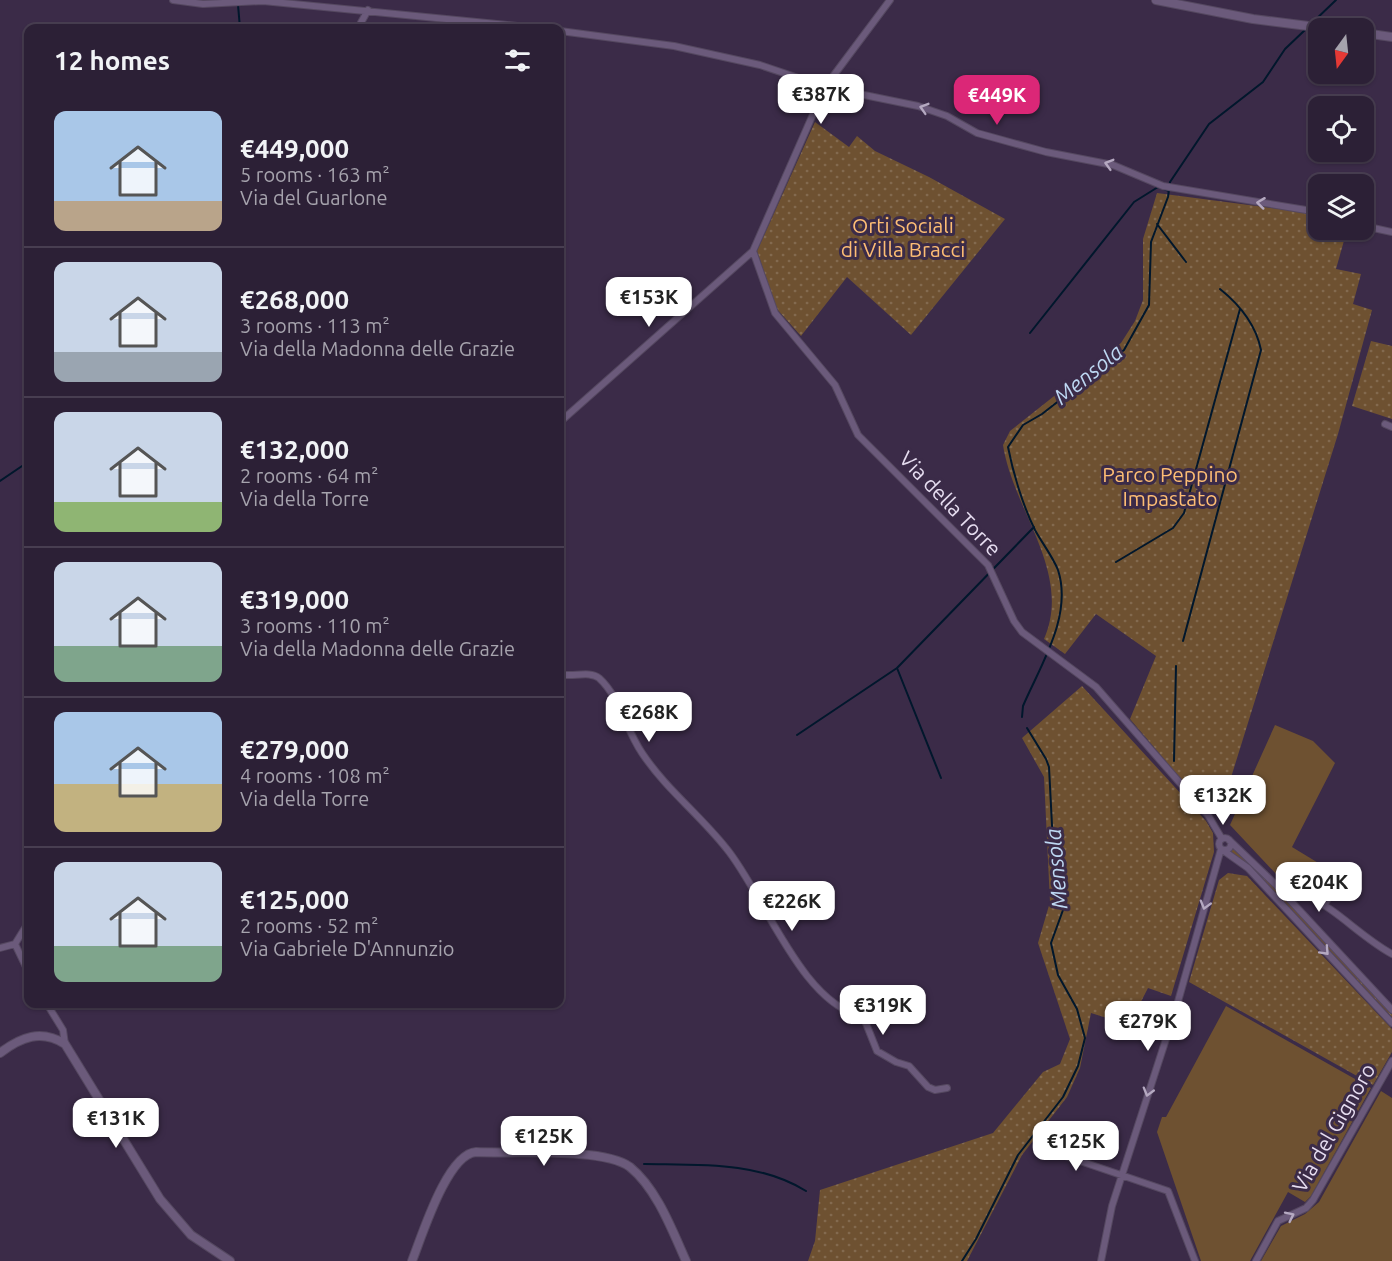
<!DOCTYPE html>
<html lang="en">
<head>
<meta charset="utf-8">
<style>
  :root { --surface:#2c2036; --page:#382d42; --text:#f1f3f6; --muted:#a6a3ad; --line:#483e51; --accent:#db2777 }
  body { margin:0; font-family:Ubuntu,sans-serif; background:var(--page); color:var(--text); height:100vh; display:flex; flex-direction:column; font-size:22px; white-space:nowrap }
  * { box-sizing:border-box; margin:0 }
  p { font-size:20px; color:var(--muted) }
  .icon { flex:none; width:33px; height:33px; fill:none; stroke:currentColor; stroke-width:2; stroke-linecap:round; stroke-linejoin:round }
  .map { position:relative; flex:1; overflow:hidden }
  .drawer { position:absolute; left:24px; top:24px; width:540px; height:984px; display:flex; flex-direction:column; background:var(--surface); border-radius:12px; box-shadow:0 2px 4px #0004,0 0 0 2px var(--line) }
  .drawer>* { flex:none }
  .needle { width:39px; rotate:195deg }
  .tools { position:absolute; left:1308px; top:18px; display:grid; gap:12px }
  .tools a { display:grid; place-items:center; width:66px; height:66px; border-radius:12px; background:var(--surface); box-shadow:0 2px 4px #0004,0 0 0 2px var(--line); font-size:30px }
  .price { position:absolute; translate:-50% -51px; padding:0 14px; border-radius:12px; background:#fff; color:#222; font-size:20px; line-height:39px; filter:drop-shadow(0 2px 3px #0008) }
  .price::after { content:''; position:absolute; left:50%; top:36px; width:18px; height:14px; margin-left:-9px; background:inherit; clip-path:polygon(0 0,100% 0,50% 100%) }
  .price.on { background:var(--accent); color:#fff }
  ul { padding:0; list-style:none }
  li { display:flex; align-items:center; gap:18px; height:150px; padding:0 30px }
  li+li { border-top:2px solid var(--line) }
  li span { display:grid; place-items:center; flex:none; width:168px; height:120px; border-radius:12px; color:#555 }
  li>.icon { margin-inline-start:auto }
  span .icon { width:72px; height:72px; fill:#fffc; stroke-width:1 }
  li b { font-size:26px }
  h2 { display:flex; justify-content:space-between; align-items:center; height:72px; padding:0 30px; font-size:26px }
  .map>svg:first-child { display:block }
</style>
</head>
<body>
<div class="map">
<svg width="1392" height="1261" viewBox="0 0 1392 1261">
  <defs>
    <pattern id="grass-tufts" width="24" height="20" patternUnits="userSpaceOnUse" patternTransform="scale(1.5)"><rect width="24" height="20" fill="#6e5131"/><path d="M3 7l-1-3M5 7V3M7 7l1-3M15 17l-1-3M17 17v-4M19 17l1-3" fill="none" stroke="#836a4f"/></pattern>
    <pattern id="park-dots" width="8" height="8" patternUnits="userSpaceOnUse" patternTransform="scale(1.5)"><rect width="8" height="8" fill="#6e5131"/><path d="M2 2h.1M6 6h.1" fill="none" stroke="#836a4f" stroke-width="1.8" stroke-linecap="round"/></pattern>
  </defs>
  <rect width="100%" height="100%" fill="#3b2b48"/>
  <path fill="url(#grass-tufts)" d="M 1235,846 L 1392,1013 L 1392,1017 L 1251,866 L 1231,852 Z"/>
  <path fill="url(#park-dots)" d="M 815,122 L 849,147 L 857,136 L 875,151 L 929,177 L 1005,219 L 911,335 L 847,277 L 801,336 L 776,308 L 757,251 Z
    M 1157,193 L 1318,214 L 1318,230 L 1347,230 L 1336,269 L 1361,274 L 1353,304 L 1372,310 L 1338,434 L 1219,816 L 1199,800 L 1130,719 L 1156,656 L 1096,614 L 1065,654 L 1044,639 C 1073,573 1013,510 1003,445 L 1010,431 L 1121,343 L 1135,321 L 1143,300 L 1143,239 Z
    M 1371,341 L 1392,346 L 1392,419 L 1352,406 Z
    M 1082,686 L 1206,821 L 1213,833 L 1214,852 L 1171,996 L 1148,988 L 1129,1025 L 1091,1013 L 1080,1068 L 1067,1097 L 1022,1155 L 967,1261 L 808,1261 L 815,1241 L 820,1190 L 993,1133 L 1043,1072 L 1060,1064 L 1070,1039 L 1038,943 L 1050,902 L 1044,777 L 1022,738 Z
    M 1228,873 L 1247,876 L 1392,1029 L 1392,1052 L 1373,1085 L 1189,982 L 1219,880 Z"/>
  <path fill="#6e5131" d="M 1275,725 L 1313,741 L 1335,763 L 1292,847 L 1320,864 L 1306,891 L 1278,876 L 1230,825 Z
    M 1226,1006 L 1371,1088 L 1311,1196 L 1305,1202 L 1288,1192 L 1250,1261 L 1201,1261 L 1157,1132 L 1162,1117 L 1166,1117 Z
    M 1381,1091 L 1392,1098 L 1392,1261 L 1261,1261 L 1281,1226 L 1305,1214 L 1319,1202 Z"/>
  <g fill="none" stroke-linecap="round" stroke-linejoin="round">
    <path stroke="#01172c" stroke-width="2" d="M 238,5 L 240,28
      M 1312,23 L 1336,0
      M 1157,224 L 1186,262
      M 1030,333 L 1134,202 L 1158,187 L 1169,191
      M 0,481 L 28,462
      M 1116,562 L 1173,528 L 1184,513 L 1240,309
      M 1183,641 L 1261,350 C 1256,325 1240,305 1220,289
      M 897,668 L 941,778
      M 1022,717 L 1023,706 C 1040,666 1073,616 1058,570 C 1053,557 1042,543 1035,530 C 1023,506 1013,473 1008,447 L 1023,425 L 1042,414 L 1124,350 L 1149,305 L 1151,242 L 1168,197 L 1170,182 L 1209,124 L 1263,82 L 1285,49 L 1306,29
      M 797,735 L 897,668 L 1034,527
      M 1174,761 L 1176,666
      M 644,1164 C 698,1165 758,1161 806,1191
      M 962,1261 L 976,1239 L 1018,1155 L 1063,1097 L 1078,1066 L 1085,1038 L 1077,1009 L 1058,975 L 1051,943 L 1063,910 L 1055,884 L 1049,767 L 1046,759 L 1027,728"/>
    <g stroke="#554860" stroke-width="8">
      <path id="minor" d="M 173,0 L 203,4 L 263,1 L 537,28
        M 358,28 L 368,10
        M 560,31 L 674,46 L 760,65 L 825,87 L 918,106 L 947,116 L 977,133 L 1046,152 L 1113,165 L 1163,186 L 1318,212
        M 1364,226 L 1392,232
        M 753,251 L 775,313 L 835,385 L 858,435 L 988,565 L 1014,621 L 1022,632 L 1096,687 L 1208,815 L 1222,839
        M 560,422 L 753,251 L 825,87 L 890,0
        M 1385,424 L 1392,427
        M 560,674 C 571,678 589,670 599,678 C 620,697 626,730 642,753 C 666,789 699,814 726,848 C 763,892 802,1006 863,1016 L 877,1051 L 896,1062 L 909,1066 L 928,1087 L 935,1090 L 947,1088
        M1219 844a6 6 0 1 1 12 0a6 6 0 1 1-12 0Z
        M 1229,840 L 1275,884 L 1392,1010
        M 1224,851 L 1248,868 L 1392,1023
        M 1316,877 L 1335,887
        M 1306,895 C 1338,910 1361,937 1392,954
        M 1325,904 L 1342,873
        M 15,944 L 28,971
        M 15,944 L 28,923
        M 0,948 L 15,944
        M 47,1004 L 63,1030 L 65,1044
        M 1036,1146 L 1168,1191 L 1195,1261
        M 1101,1261 L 1112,1206 L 1177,1005 L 1221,849
        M 1256,1261 L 1278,1221 L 1306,1208 L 1313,1200 L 1392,1061"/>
    </g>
    <g stroke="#554860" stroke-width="10">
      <path id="tertiary" d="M 1156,0 L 1253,19 L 1324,28
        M 1364,33 L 1392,37
        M 0,1053 C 21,1037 41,1029 65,1044 L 160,1199 L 191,1235 L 230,1261
        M 412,1261 C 422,1236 447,1154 476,1152 C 512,1154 604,1147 630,1167 C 657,1189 672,1230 686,1261"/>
    </g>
    <use href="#minor" stroke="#6b5a7b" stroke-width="6"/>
    <use href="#tertiary" stroke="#6b5a7b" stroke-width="8"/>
  </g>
  <defs><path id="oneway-chevron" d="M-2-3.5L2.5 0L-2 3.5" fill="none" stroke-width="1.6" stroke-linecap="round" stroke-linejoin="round" transform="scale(1.5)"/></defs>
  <g stroke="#b5a9c1">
    <use href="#oneway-chevron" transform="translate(924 108) rotate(-163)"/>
    <use href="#oneway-chevron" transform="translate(1109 164) rotate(-164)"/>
    <use href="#oneway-chevron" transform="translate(1261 203) rotate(-173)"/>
    <use href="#oneway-chevron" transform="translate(1205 905) rotate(106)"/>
    <use href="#oneway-chevron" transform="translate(1325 951) rotate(47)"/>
    <use href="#oneway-chevron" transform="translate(1148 1092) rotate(106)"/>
    <use href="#oneway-chevron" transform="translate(1290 1216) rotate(-26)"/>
  </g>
  <g text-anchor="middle" stroke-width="6" stroke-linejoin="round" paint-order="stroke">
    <g font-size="21" fill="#fdbd74" stroke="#3b2b48">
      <text x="903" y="233">Orti Sociali<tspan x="903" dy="24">di Villa Bracci</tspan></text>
      <text x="1170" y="482">Parco Peppino<tspan x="1170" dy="24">Impastato</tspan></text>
    </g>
    <g font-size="21" fill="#e6ddf0" stroke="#3b2b48">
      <text transform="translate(950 504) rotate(46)" y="7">Via della Torre</text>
      <text transform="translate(1334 1128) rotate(-60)" y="7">Via del Gignoro</text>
    </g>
    <g font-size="22" font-style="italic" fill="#bed8f3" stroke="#3b2b48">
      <text transform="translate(1088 374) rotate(-39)" y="8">Mensola</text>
      <text transform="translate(1056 869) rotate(-95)" y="8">Mensola</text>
    </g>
  </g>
</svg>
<div class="tools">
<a><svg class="needle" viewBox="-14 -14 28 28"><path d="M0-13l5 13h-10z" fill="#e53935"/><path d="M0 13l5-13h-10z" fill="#a6a3ad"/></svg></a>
<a><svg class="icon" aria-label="locate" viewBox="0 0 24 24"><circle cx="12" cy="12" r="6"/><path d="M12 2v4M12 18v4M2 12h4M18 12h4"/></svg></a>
<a><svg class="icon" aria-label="layers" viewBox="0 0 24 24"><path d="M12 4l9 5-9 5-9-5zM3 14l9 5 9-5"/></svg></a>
</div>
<b class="price" style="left:821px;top:125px">€387K</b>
<b class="price on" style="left:997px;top:126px">€449K</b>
<b class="price" style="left:649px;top:328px">€153K</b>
<b class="price" style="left:649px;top:743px">€268K</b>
<b class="price" style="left:1223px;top:826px">€132K</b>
<b class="price" style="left:1319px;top:913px">€204K</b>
<b class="price" style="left:792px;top:932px">€226K</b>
<b class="price" style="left:883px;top:1036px">€319K</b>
<b class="price" style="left:1148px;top:1052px">€279K</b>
<b class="price" style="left:116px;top:1149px">€131K</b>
<b class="price" style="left:544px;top:1167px">€125K</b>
<b class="price" style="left:1076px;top:1172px">€125K</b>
<section class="drawer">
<h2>12 homes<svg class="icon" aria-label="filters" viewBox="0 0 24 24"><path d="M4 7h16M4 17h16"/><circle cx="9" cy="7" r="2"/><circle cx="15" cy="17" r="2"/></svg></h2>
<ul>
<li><span style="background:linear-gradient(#a9c7e8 75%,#b9a48a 0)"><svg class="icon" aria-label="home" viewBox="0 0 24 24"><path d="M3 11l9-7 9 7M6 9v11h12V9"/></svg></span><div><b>€449,000</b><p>5 rooms · 163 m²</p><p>Via del Guarlone</p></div></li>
<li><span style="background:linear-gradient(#c9d6e8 75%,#9aa5b1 0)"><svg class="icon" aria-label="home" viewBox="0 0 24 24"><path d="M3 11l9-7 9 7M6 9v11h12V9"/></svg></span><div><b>€268,000</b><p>3 rooms · 113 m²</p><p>Via della Madonna delle Grazie</p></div></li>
<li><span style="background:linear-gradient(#c9d6e8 75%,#8fb573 0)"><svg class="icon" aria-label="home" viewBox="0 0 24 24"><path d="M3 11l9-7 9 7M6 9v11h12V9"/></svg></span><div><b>€132,000</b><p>2 rooms · 64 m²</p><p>Via della Torre</p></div></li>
<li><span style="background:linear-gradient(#c9d6e8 70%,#7fa58c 0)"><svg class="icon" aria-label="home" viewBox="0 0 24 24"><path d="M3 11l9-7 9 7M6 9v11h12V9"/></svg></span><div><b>€319,000</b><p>3 rooms · 110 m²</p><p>Via della Madonna delle Grazie</p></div></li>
<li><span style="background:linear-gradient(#a9c7e8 60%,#c2b280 0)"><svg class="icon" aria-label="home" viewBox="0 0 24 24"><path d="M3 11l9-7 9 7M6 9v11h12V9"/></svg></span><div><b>€279,000</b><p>4 rooms · 108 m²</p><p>Via della Torre</p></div></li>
<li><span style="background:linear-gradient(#c9d6e8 70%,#7fa58c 0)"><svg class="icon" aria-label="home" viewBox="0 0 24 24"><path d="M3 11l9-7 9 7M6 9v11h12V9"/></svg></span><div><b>€125,000</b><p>2 rooms · 52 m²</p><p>Via Gabriele D'Annunzio</p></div></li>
</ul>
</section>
</div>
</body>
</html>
